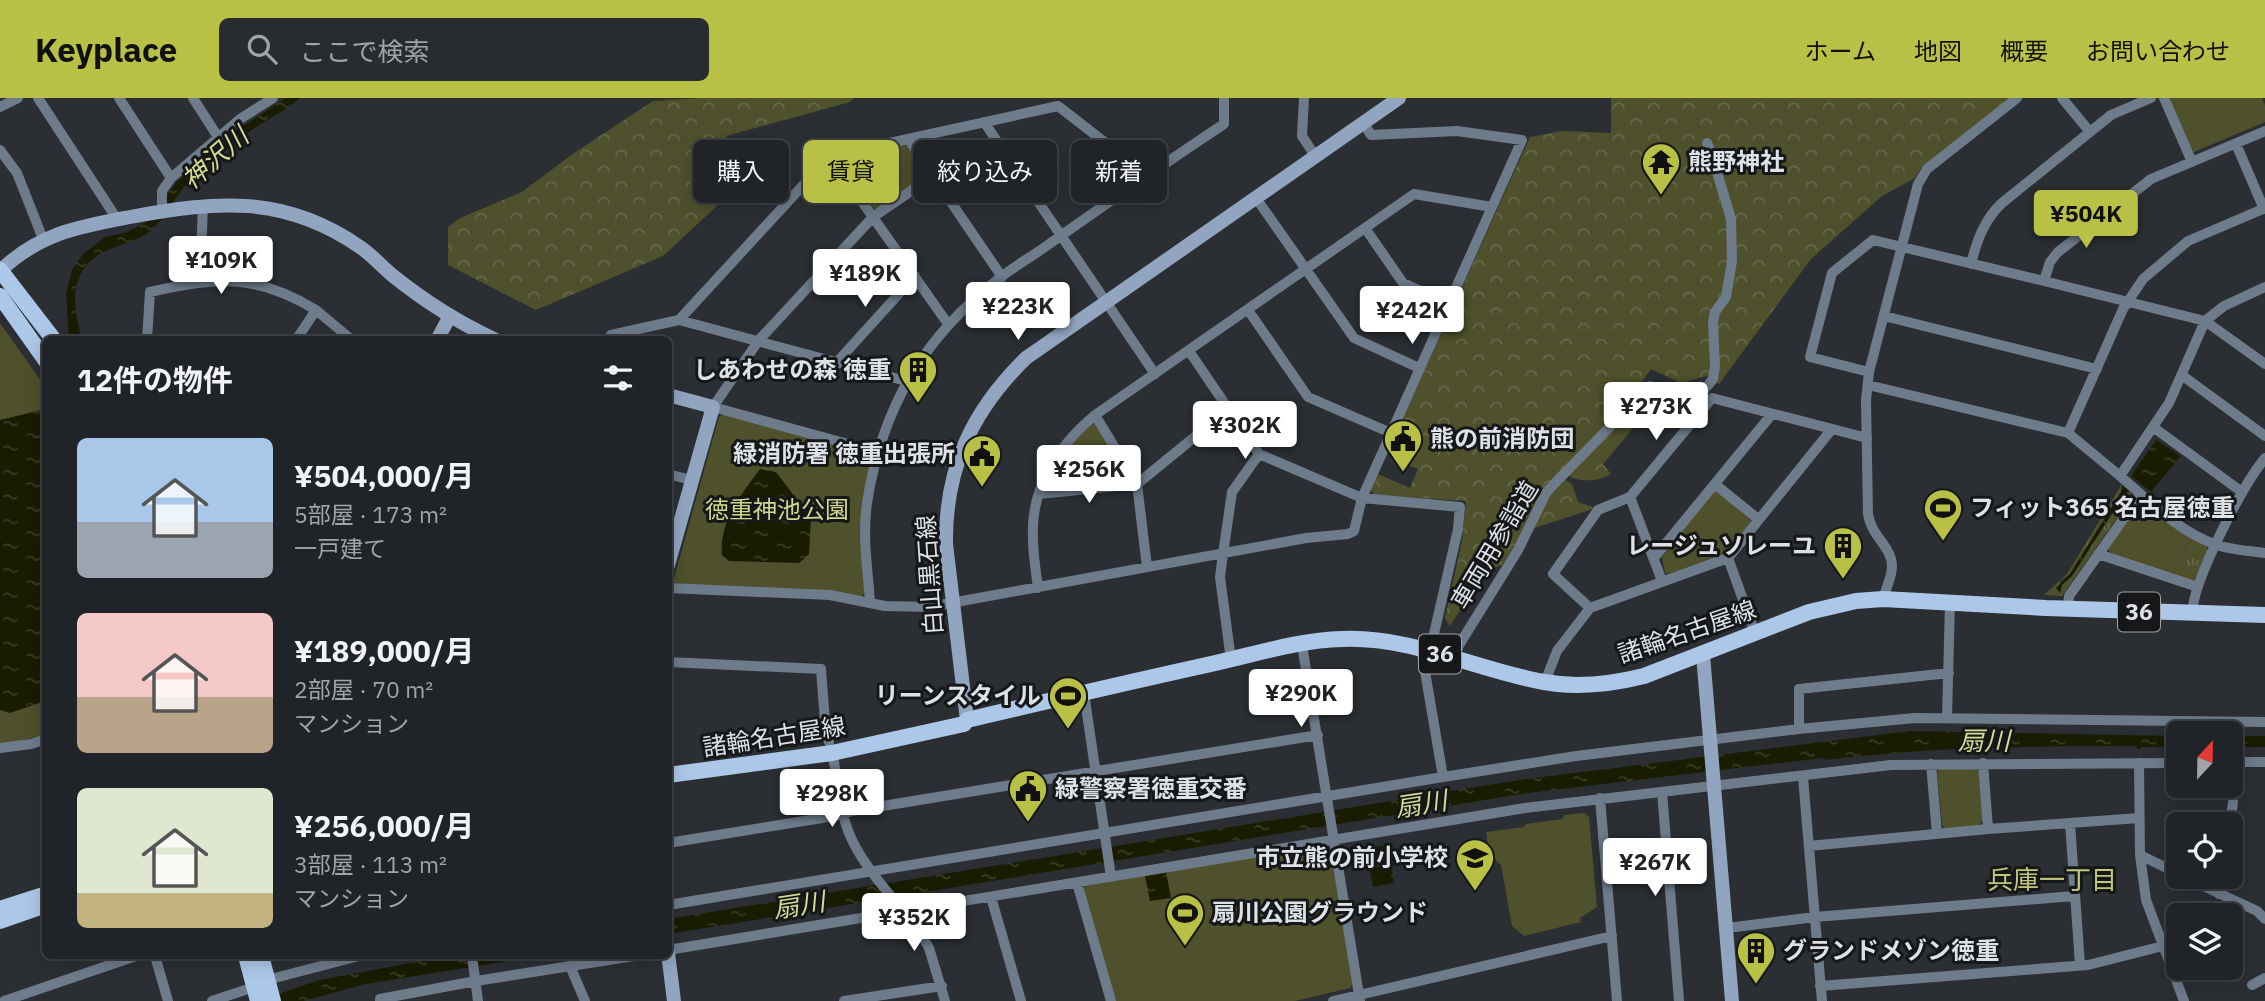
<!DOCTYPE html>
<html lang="ja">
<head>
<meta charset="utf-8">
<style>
  :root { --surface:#202327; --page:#282b2f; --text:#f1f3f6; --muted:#a2a4a7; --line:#3d4044; --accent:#b9c046 }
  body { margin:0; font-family:"IBM Plex Sans","Noto Sans JP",sans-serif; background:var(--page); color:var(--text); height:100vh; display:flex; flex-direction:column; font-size:26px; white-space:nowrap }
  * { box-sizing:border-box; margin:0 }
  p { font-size:23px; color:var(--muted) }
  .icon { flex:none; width:38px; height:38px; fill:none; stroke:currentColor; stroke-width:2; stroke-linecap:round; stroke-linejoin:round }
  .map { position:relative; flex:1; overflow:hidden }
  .drawer { position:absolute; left:42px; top:238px; width:630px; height:623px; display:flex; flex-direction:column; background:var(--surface); border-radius:10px; box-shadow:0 4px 18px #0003,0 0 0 2px var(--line) }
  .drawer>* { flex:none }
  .guide { position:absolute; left:693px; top:42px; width:665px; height:63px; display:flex; gap:14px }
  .needle { width:46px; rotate:22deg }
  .fabs { position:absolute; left:2166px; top:623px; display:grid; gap:14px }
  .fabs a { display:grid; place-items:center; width:77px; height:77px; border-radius:10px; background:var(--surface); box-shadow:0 4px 18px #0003,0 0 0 2px var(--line); font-size:35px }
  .price { position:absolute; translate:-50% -60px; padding:0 16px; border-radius:7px; background:#fff; color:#222; font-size:23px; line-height:46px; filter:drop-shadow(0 2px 4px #0008) }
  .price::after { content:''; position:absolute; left:50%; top:42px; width:21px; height:16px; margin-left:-10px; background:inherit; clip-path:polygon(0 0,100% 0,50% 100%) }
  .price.current { background:var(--accent); color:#111 }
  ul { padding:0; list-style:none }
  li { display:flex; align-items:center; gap:21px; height:175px; padding:0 35px }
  li span { display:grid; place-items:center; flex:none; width:196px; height:140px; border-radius:10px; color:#555 }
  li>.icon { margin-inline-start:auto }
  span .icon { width:84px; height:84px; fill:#fffc; stroke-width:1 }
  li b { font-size:30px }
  h2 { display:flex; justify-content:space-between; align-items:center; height:84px; padding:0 35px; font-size:30px }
  .chip { padding:0 24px; border-radius:10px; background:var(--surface); box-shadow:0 4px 18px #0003,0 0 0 2px var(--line); font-size:24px; line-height:63px }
  .chip.current { background:var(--accent); color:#111 }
  header { display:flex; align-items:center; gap:42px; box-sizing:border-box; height:98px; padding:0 35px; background:var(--accent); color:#111 }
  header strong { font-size:33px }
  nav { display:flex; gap:38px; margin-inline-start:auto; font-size:24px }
  .search { width:490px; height:63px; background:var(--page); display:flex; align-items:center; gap:18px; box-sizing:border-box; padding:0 24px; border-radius:10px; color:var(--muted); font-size:26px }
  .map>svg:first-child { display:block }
</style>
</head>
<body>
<header>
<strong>Keyplace</strong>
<div class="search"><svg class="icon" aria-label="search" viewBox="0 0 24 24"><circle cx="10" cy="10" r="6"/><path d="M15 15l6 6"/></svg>ここで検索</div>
<nav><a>ホーム</a><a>地図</a><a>概要</a><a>お問い合わせ</a></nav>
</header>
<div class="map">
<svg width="2265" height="903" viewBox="0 0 2265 903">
  <defs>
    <pattern id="grass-tufts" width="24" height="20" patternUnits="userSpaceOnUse" patternTransform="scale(1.75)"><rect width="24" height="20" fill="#4e512b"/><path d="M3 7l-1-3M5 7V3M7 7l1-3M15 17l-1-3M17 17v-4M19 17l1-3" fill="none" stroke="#676a4a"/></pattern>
    <pattern id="forest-crowns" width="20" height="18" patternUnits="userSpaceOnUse" patternTransform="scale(1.75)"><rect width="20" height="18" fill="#4e512b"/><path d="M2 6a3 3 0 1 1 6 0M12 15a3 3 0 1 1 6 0" fill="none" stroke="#676a4a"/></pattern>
    <pattern id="water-ripples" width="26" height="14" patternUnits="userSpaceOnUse" patternTransform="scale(1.75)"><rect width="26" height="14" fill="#1a1c00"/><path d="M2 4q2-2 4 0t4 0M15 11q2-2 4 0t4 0" fill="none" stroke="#3b3d25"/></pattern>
  </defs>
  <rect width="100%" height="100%" fill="#2b2f34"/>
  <path fill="url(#grass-tufts)" d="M 2122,386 L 2122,394 L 2070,476 L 2059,484 L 2062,487 L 2072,478 L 2125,396 L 2130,393 L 2131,400 L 2062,498 L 2044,497 L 2067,476 Z
    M 2191,440 L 2206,448 L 2208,452 L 2195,481 L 2191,483 L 2172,477 Z"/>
  <path fill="url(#forest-crowns)" d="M 700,0 L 854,0 L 850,4 L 726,38 L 747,80 L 663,158 L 536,212 L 448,167 L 448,129 L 460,120 L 522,94 L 574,55 L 653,3 Z
    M 1611,0 L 2009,0 L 1921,70 L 1915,80 L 1882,98 L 1811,161 L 1719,286 L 1706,278 L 1681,285 L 1651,271 L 1641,285 L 1660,298 L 1603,366 L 1611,376 C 1600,383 1580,385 1569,378 L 1565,382 L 1572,386 L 1578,404 L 1596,410 L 1525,433 L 1502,467 L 1489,472 L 1473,492 L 1450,528 L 1445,520 L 1462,443 L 1466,403 L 1374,397 L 1371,392 L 1378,376 L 1410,390 L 1418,371 L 1400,364 L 1403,357 L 1389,351 L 1530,39 L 1562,33 L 1611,35 Z"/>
  <path fill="#4e512b" d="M 2169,0 L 2262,0 L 2265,7 L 2265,24 L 2194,54 L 2190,53 Z
    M 902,46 L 907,49 L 926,77 L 924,81 L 877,112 L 874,111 L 842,65 L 844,59 Z
    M 0,225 L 46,290 L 45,637 L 0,647 Z
    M 724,316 L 869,356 L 872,361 L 861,436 L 865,494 L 861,500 L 675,487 L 673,484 L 719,319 Z
    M 1092,325 L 1097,326 L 1128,379 L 1125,384 L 1050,392 L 1046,386 L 1063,355 Z
    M 1714,393 L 1719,393 L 1751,423 L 1725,456 L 1669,476 L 1665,475 L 1662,459 Z
    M 2144,405 L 2191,440 L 2172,477 L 2111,457 L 2108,450 L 2140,406 Z
    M 1974,669 L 1979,673 L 1983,722 L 1979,727 L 1945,731 L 1942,727 L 1937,674 L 1940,670 Z
    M 1584,715 L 1589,719 L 1597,809 L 1580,820 L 1581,824 L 1524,838 L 1512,828 L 1501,767 L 1490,757 L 1486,734 L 1524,729 L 1526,726 L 1563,721 L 1564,717 Z
    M 1324,747 L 1330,751 L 1353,885 L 1350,890 L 1295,903 L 1115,903 L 1083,794 L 1085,788 Z"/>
  <path fill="url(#water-ripples)" d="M 286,0 L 300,0 C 283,14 264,23 246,36 C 228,49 207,69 189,84 C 173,99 167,121 149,134 C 125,151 94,147 80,178 C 70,199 78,220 81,241 L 69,242 L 66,195 L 72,172 L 83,156 L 105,139 L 127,134 L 148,123 L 177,84 L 242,29 Z
    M 41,312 L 46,319 L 45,603 L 10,615 L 0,612 L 0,322 Z
    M 2156,342 L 2181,358 L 2151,394 L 2131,378 Z
    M 760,371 L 776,374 L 811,420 L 809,456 L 799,465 L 729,463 L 722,457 C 719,423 741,397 760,371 Z
    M 2122,387 L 2130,393 L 2124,396 L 2072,478 L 2062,487 L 2060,495 L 2056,490 L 2070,476 L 2121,394 Z
    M 1909,633 L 2179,638 L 2179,649 L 2141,649 L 2140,651 L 2137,651 L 2136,648 C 2031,648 1930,649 1825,662 L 1823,660 L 1528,695 L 669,836 L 668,821 L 1519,682 Z
    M 2231,638 L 2265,638 L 2265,649 L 2231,649 Z
    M 1388,747 L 1394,785 L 1373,789 L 1366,751 Z
    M 1166,774 L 1171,800 L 1150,803 L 1145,778 Z
    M 449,858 L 539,858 L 366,886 L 303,903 L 258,903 L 319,882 Z"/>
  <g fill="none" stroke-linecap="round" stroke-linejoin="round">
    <path stroke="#6e7b8b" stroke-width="10" d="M 38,0 L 117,121
      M 119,0 L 171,80
      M 193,0 L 218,39
      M 1304,0 L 1302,38 L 1316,59
      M 2062,0 L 2090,34
      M 2164,0 L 2192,64
      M 0,9 L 18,0
      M 984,24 L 1155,276
      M 908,41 L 1002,179
      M 2236,46 L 2264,111
      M 0,52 L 17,75 L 43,141
      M 830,58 L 948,226
      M 1256,100 L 1354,240 L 1419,270
      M 162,113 L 162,93 L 171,80 L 240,21 L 273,0
      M 1365,130 L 1403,185 L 1448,205
      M 1971,166 C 1977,142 1984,122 2002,105 L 2111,17 L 2151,0
      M 2044,183 L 2205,223 L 2265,266
      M 200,184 L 203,107
      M 1248,212 L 1308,299 L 1391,335
      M 1884,218 L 2097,271
      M 679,222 L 830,58 L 1058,8 L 1147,77
      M 147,242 L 150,194 C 217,179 255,175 316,212
      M 296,242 L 316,212 L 352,242
      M 610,242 L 611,237 L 679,222 L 906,283
      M 1189,253 L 1259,356 L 1362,400 L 1460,409 L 1458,431 L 1430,553
      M 837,264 L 915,178
      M 1869,274 L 1810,259 L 1832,175 L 1873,142 L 2044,183 L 2050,164 L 2058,154 L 2151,81 L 2265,33
      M 2183,278 L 2265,338
      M 1868,287 L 2068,335 L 2123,211 L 2143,181 L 2188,143 L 2265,110
      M 2153,329 L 2242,394
      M 2068,335 L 2120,378 L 2169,305 L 2205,223 L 2224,208 L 2265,189
      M 877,354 L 713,309 L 759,242 L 873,119 L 933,78
      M 668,376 L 691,382
      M 2120,378 C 2149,403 2179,434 2217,447 C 2232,452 2249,453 2265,455
      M 1716,387 L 1758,421
      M 1039,396 L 1137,386 L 1095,317
      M 1630,399 L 1662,483
      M 2098,456 L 2198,489
      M 1654,460 L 1772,316
      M 1728,460 L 1755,535
      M 1147,469 L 1137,386 L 1229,311
      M 668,490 L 830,497 L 885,508 L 929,509 L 1306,440 L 1348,436 L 1354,433 L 1362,400 L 1522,42 L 1457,33 L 1371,37 L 1364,26
      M 1038,490 C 1036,474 1033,457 1033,441 C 1030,390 1058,348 1095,317 L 1414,96 L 1492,109
      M 1883,501 C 1886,490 1892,479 1892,468 C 1892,449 1871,438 1868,416 L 1866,302 L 1869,274 L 1918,86 L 1927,71 L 2017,0
      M 870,505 C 868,472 862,439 867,405 C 882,309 924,238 1001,179 C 1015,168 1031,159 1045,149 C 1104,107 1164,66 1224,26 L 1224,0
      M 1590,510 L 1553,476 L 1598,412 L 1630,399 L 1712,300 L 1867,340
      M 2068,511 L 2069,498 L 2141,396
      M 2192,516 C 2193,482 2243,387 2265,360
      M 1302,547 L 1360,903
      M 1421,550 L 1443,679
      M 1454,560 L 1459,547 L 1518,452 L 1546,395 L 1552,388 L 1650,288 L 1683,302 L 1692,301 L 1704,292 L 1713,281 L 1715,269 L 1713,224 L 1715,214 L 1726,199 L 1732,163 L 1731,121 L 1711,54 L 1707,45
      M 1231,562 L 1220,479 L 1223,456 L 1232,394 L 1259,356
      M 668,564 L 821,571 L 826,637 L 829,644
      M 1545,584 L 1557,553 L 1590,510 L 1728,460 L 1832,331
      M 1084,595 L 1111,779
      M 1947,620 L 1950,505
      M 1799,631 L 1799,591 L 1949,575
      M 0,650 L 31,646 L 46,641
      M 832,655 C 839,684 839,717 853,744 C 866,770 886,792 904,814 L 910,817 L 929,850 L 945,903
      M 2231,664 L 2265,664
      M 1983,665 L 1988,731
      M 2139,665 L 2140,757 L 2146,802 L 2184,903
      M 1931,666 L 1937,736
      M 1803,679 L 1822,903
      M 1662,694 L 1679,903
      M 1600,700 L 1617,903
      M 2070,725 L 2080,867
      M 2230,726 L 2233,704
      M 668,745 L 835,718 L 852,713 L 1318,637
      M 1809,748 L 1988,731 L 2139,720
      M 2140,757 L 2179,776
      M 2184,779 L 2257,813 L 2265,821
      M 1077,785 L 1111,903
      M 2219,796 L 2223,779
      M 991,799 L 1021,903
      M 668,807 L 1443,679 L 1576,658 L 1799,631 L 1915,620 L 2265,624
      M 1727,830 L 1815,819 L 2074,798
      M 668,852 L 1525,710 L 1891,667 L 2179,665
      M 155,858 L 168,903
      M 472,858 L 478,903
      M 570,868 L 585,903
      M 267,882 L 359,858
      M 2252,887 L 2265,880
      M 1820,888 L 2088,867 L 2163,848
      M 4,903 L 136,858
      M 212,903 L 254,889
      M 380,903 L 380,901 L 476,883 L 634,858
      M 844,903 L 942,888
      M 1333,903 L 1612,838"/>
    <path stroke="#92a5c0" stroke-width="14" d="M 0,173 C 40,135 78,129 130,119 C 216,103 284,96 360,149 C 372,157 381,168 392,177 C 423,202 459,225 496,242
      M 437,242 L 450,218
      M 668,297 L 713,309 L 668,467
      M 1703,557 L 1732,903
      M 967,622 L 946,446 C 945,370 972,313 1026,260 L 1399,0
      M 668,855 L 674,903"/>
    <path stroke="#adc7e8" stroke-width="16" d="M 0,172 L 54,242
      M 0,198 L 46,263
      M 668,677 L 832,655 L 964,626 L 967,622 C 1048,603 1129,584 1211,566 C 1253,557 1298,542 1342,541 C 1412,538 1476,572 1544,584 C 1577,590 1612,586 1644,578 L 1809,514 L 1856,503 L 1883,501 L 2046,510 L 2265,517
      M 0,811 L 46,796
      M 0,823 L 46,807
      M 246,858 L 258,903
      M 261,858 L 273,903"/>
  </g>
  <defs>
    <g id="temple-pin" transform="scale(2.0125)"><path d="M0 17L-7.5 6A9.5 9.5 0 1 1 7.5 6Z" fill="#b9c046" stroke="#151719"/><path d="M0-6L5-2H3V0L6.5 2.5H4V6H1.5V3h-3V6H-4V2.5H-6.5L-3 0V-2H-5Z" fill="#111"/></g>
    <g id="building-pin" transform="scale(2.0125)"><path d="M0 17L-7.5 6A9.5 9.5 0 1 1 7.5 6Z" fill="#b9c046" stroke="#151719"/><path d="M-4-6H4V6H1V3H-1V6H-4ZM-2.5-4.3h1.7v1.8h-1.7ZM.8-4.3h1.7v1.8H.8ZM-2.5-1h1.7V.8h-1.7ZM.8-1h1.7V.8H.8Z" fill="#111"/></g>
    <g id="civic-pin" transform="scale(2.0125)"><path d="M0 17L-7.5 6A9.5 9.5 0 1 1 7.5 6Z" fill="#b9c046" stroke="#151719"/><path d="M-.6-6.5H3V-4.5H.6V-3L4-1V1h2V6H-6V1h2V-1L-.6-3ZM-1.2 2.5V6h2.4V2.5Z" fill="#111"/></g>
    <g id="stadium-pin" transform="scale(2.0125)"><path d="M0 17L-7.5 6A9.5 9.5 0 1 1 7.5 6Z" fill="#b9c046" stroke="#151719"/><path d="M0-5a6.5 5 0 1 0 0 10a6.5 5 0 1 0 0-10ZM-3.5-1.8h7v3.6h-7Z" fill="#111"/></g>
    <g id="school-pin" transform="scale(2.0125)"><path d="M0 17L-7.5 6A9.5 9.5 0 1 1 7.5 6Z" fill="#b9c046" stroke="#151719"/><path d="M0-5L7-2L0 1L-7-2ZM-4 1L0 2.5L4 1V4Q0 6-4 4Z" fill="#111"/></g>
  </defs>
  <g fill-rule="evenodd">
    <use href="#temple-pin" x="1661" y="64"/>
    <use href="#building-pin" x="918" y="272"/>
    <use href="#civic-pin" x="1403" y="341"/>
    <use href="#civic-pin" x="982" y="356"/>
    <use href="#stadium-pin" x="1943" y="410"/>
    <use href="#building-pin" x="1843" y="448"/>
    <use href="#stadium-pin" x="1068" y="598"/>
    <use href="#civic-pin" x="1028" y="691"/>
    <use href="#school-pin" x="1475" y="760"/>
    <use href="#stadium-pin" x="1185" y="815"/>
    <use href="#building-pin" x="1756" y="853"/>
  </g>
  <g text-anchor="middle" stroke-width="6" stroke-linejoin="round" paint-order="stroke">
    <g fill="#151719" stroke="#a2a4a8" stroke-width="2">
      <rect x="2118" y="494.5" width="42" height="39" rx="5"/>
      <rect x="1419" y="536.5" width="42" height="39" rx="5"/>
    </g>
    <g font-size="23" font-weight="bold" fill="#dee1e5">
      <text x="2139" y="522">36</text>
      <text x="1440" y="564">36</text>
    </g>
    <g font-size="24" font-weight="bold" fill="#dee1e5" stroke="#151719" text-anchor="start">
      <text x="1688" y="72">熊野神社</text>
      <text x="891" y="280" text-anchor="end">しあわせの森 徳重</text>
      <text x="1430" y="349">熊の前消防団</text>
      <text x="955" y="364" text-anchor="end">緑消防署 徳重出張所</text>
      <text x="1970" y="418">フィット365 名古屋徳重</text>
      <text x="1816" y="456" text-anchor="end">レージュソレーユ</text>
      <text x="1041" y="606" text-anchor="end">リーンスタイル</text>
      <text x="1055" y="699">緑警察署徳重交番</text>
      <text x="1448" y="768" text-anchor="end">市立熊の前小学校</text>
      <text x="1212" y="823">扇川公園グラウンド</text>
      <text x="1783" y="861">グランドメゾン徳重</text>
    </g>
    <g font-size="24" fill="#d0d68d" stroke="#151719">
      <text x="777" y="420">徳重神池公園</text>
    </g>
    <g font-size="24" fill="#dee1e5" stroke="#151719">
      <text transform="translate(1495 447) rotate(-59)" y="8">車両用参詣道</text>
      <text transform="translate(930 477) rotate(-94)" y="8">白山黒石線</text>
      <text transform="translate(1687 534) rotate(-19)" y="8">諸輪名古屋線</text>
      <text transform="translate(774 639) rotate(-9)" y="8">諸輪名古屋線</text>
    </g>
    <g font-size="26" font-style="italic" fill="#d5dc92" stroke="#151719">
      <text transform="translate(215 60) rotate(-41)" y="9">神沢川</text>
      <text x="1984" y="652">扇川</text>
      <text transform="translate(1421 706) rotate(-9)" y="9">扇川</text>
      <text transform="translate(799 807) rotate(-9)" y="9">扇川</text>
    </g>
    <g font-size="26" fill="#c1c77a" stroke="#151719">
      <text x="2052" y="791">兵庫一丁目</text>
    </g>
  </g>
</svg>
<div class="fabs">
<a><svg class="needle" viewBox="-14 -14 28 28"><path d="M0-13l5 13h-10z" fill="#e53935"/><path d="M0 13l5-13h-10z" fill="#a2a4a7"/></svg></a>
<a><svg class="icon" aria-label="locate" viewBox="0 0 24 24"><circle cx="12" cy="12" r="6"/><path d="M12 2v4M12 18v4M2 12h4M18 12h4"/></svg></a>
<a><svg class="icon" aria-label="layers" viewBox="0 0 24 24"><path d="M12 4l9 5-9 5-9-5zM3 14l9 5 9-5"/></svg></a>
</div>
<b class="price current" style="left:2086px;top:152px">¥504K</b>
<b class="price" style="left:221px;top:198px">¥109K</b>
<b class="price" style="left:865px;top:211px">¥189K</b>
<b class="price" style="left:1018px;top:244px">¥223K</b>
<b class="price" style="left:1412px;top:248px">¥242K</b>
<b class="price" style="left:1656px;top:344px">¥273K</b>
<b class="price" style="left:1245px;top:363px">¥302K</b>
<b class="price" style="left:1089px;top:407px">¥256K</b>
<b class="price" style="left:1301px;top:631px">¥290K</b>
<b class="price" style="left:832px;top:731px">¥298K</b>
<b class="price" style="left:1655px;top:800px">¥267K</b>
<b class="price" style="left:914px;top:855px">¥352K</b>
<div class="guide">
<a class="chip">購入</a>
<a class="chip current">賃貸</a>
<a class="chip">絞り込み</a>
<a class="chip">新着</a>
</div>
<section class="drawer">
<h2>12件の物件<svg class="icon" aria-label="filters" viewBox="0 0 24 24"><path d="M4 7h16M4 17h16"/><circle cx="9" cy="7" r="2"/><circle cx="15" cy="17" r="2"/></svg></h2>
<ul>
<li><span style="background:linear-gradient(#a9c7e8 60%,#9aa5b1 0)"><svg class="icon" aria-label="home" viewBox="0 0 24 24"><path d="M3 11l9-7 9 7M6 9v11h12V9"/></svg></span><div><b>¥504,000/月</b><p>5部屋 · 173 m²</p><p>一戸建て</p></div></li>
<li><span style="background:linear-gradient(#f6c9c9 60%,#b9a48a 0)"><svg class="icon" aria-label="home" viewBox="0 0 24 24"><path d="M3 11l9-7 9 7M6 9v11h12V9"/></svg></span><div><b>¥189,000/月</b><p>2部屋 · 70 m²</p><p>マンション</p></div></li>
<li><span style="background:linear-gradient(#dfe7d0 75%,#c2b280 0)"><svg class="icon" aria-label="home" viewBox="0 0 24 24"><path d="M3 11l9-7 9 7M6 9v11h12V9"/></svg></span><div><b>¥256,000/月</b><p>3部屋 · 113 m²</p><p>マンション</p></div></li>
</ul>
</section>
</div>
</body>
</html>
